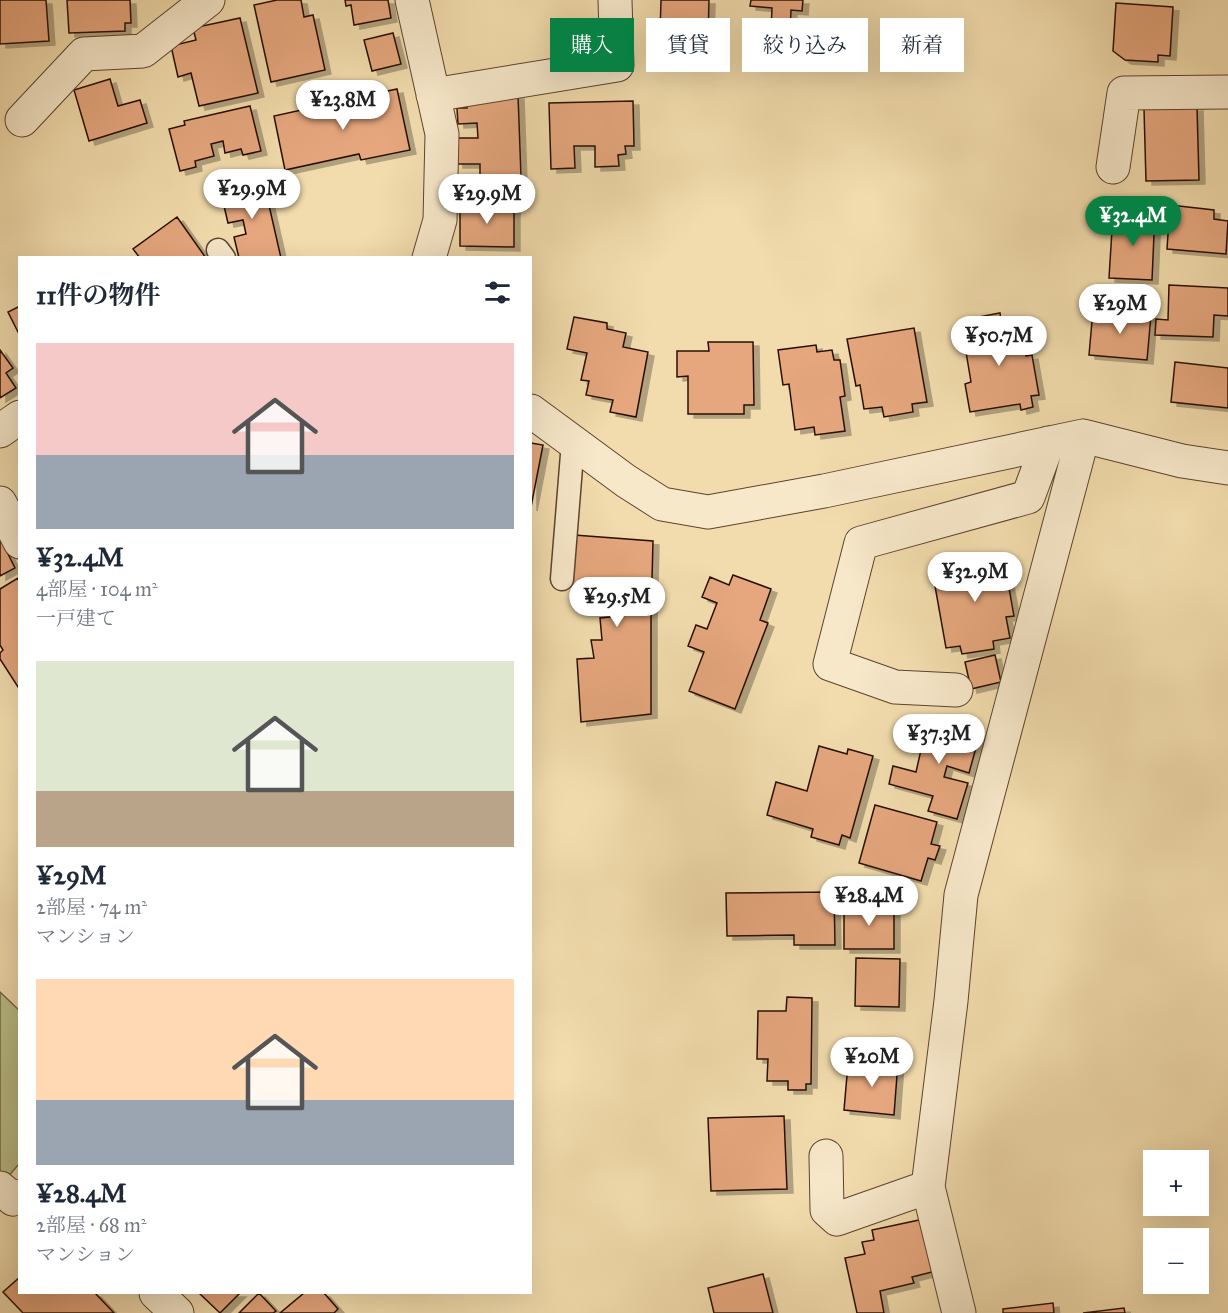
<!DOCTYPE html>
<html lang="ja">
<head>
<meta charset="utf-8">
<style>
  :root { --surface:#fff; --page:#f2f2f3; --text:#1f2937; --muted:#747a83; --accent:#0b8043 }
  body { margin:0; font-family:"IM FELL Great Primer","Noto Serif JP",serif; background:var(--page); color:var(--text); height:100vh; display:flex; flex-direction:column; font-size:22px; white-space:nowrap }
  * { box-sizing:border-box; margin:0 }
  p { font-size:20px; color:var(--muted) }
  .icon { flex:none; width:33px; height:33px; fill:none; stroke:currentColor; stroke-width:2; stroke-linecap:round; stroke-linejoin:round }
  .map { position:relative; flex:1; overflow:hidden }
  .drawer { position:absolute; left:18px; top:256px; width:514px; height:1038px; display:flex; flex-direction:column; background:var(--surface); border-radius:0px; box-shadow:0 6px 24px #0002 }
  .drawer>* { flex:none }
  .top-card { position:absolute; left:550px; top:18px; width:570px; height:54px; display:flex; gap:12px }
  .fabs { position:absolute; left:1143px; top:1150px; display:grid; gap:12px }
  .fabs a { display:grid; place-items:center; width:66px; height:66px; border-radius:0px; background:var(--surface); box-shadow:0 6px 24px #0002; font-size:30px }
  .price { position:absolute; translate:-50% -51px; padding:0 14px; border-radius:21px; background:#fff; color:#222; font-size:20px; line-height:39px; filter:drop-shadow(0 2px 3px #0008) }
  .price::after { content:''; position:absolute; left:50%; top:36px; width:18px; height:14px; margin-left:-9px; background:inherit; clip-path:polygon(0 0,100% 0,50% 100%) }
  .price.on { background:var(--accent); color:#fff }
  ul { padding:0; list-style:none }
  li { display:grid; align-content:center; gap:12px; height:318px; padding:0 18px }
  li span { display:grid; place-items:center; height:186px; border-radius:0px; color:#555 }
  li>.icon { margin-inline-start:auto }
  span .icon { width:108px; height:108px; fill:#fffc; stroke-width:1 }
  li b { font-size:26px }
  h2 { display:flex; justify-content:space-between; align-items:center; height:72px; padding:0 18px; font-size:26px }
  .tag { padding:0 21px; border-radius:0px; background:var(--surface); box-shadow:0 6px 24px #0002; font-size:21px; line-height:54px }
  .tag.on { background:var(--accent); color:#fff }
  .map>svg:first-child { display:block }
</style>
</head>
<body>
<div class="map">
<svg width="1228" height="1313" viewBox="0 0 1228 1313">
  <defs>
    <filter id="shadow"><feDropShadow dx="6" dy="4" stdDeviation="0" flood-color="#0004"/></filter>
  </defs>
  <rect width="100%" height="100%" fill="#f2dcad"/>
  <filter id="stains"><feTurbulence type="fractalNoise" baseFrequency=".00333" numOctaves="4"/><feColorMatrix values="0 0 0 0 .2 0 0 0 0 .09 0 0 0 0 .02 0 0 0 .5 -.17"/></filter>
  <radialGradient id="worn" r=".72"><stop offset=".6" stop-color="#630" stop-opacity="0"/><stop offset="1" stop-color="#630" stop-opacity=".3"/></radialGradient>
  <path fill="#bbc089" stroke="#726846" stroke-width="1.5" d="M 0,992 L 20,1011 L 19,1164 L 6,1179 L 0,1174 Z"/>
  <path fill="#e6a77e" stroke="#291003" stroke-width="1.5" filter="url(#shadow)" d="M 0,0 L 46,0 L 49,41 L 0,44 Z
    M 67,0 L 130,0 L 131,23 L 125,23 L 125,31 L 69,33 Z
    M 277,0 L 301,0 L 304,17 L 313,15 L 325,70 L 271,82 L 254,5 Z
    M 345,0 L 388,0 L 391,18 L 354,25 L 351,5 L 346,6 Z
    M 661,0 L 709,0 L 708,38 L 660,35 Z
    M 751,0 L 803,0 L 802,11 L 791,10 L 790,32 L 771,31 L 772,8 L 750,6 Z
    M 1116,3 L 1173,7 L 1170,56 L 1158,55 L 1158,62 L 1125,60 L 1113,51 Z
    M 240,18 L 258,93 L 199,106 L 191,73 L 178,77 L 171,46 L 196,40 L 193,28 Z
    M 393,33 L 401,64 L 372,71 L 364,40 Z
    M 110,79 L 118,106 L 140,100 L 147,123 L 89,141 L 74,90 Z
    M 397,89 L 410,150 L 361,160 L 359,154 L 285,170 L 274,116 Z
    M 518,95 L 521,177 L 480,178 L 480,164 L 457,164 L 456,138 L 478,138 L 477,123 L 458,124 L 457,108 L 467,108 L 467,96 Z
    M 633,101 L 634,146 L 625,146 L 626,154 L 618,155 L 619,166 L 595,167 L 595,146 L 574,146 L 575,168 L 551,169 L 549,103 Z
    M 250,106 L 261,151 L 243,155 L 241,149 L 225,153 L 223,141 L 211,144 L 214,156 L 195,161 L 196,167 L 180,171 L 169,129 L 185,125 L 184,121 Z
    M 1197,107 L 1199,180 L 1146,181 L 1144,109 Z
    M 263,179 L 281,258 L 239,258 L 234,237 L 246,234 L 243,220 L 228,223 L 220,189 Z
    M 460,204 L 514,205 L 514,247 L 460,246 Z
    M 1170,205 L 1214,210 L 1214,219 L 1228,221 L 1226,254 L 1167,249 Z
    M 1123,211 L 1155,212 L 1152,280 L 1109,278 L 1112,230 L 1123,230 Z
    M 177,217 L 206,258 L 140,258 L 133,249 Z
    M 1169,285 L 1228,288 L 1228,316 L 1214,315 L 1213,337 L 1155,335 L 1156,319 L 1168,320 Z
    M 20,306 L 20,336 L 8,312 Z
    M 1093,310 L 1151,315 L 1147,360 L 1089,355 Z
    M 1000,313 L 1001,320 L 1013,317 L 1017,338 L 1022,337 L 1026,356 L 1032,355 L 1039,395 L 1031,396 L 1033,407 L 1021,410 L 1020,404 L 970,412 L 965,384 L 971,382 L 966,352 L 973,351 L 971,342 L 977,340 L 973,318 Z
    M 574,317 L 607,323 L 607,329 L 626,333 L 623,347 L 648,352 L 636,417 L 610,412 L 613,400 L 586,395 L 589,381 L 581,380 L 587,353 L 567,349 Z
    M 914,328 L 927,402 L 912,404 L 913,412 L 884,417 L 882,407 L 864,409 L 860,385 L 856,386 L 847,339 Z
    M 708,342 L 753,342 L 754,405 L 744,405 L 744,414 L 688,414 L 688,376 L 677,377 L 677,351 L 709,351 Z
    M 816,345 L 817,352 L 832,350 L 834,360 L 840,360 L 845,396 L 840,397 L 845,431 L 815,435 L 814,427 L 795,430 L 789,384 L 783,385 L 778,350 Z
    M 0,350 L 13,368 L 6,373 L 16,388 L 0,398 Z
    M 1175,362 L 1228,368 L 1228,408 L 1171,402 Z
    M 531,443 L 543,445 L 531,507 Z
    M 574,535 L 653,541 L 651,617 L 651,714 L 581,722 L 577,659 L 594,658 L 591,640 L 602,640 L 600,618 L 619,616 L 617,590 L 571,585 Z
    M 0,538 L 15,568 L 0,576 Z
    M 1003,554 L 1014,616 L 1006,617 L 1010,638 L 993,641 L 994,649 L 962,654 L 960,646 L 946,648 L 935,586 L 943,584 L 939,565 Z
    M 733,575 L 771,589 L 760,620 L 768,623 L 735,709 L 689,691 L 704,652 L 688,646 L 696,625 L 707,629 L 717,603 L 702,597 L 710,577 L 729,585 Z
    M 18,578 L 20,581 L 20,690 L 0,659 L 0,653 L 3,650 L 0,645 L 0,589 Z
    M 995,655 L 1001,682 L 971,689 L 965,662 Z
    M 919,716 L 980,733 L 969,773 L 947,766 L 944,777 L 968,783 L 957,819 L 928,811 L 933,796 L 889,784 L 893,766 L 916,772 L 921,750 L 910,746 Z
    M 819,746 L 847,754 L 848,749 L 873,756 L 850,838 L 842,835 L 839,845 L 811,837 L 813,829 L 767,815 L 776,782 L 807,791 Z
    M 875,805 L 937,822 L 931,844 L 940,846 L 935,860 L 928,858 L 921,881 L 859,863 Z
    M 834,892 L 835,945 L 794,945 L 794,935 L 727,936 L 726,893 Z
    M 844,906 L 894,906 L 894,949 L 844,949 Z
    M 856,958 L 900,959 L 899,1007 L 855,1006 Z
    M 787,997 L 812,998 L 811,1084 L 806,1084 L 806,1090 L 788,1090 L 788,1081 L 767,1081 L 768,1059 L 757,1059 L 758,1011 L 786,1011 Z
    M 874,1060 L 898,1062 L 894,1115 L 844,1110 L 848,1064 L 873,1066 Z
    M 784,1116 L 787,1189 L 711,1191 L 708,1118 Z
    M 924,1219 L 936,1271 L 912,1277 L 914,1283 L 880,1291 L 884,1313 L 857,1313 L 845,1258 L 865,1254 L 862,1242 L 874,1240 L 872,1230 Z
    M 763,1274 L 773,1313 L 714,1313 L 708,1288 Z
    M 20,1277 L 20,1293 L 95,1293 L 114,1313 L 23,1313 L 3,1292 Z
    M 199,1293 L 240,1293 L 220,1313 Z
    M 259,1293 L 276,1311 L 273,1313 L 239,1313 Z
    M 304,1293 L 324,1293 L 338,1309 L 334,1313 L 280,1313 Z
    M 1053,1303 L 1054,1313 L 1003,1313 L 1003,1309 Z
    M 1124,1308 L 1125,1313 L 1083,1313 Z"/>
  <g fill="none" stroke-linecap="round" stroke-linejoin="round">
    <g stroke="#5b432e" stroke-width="25">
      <path id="lane" d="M 218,250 L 224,258
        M 562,579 L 573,442"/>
    </g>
    <g stroke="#5b432e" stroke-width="35">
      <path id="street" d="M 412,0 L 442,134 L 440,220 L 429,258
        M 433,95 L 617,65 L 615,0
        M 22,120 L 84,54 L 143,51 L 208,0
        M 1113,167 L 1124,93 L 1228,92
        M 531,411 L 626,481 L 662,504 L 708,512 L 824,491 L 1083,436 L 1182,461 L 1228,468
        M 0,431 L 20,417
        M 0,503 L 20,542
        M 956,690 L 895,687 L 830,664 L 861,543 L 1028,497 L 1048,443
        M 826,1156 L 827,1210 L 837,1219 L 928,1187
        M 0,1188 L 13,1199 L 20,1196
        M 156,1293 L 177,1313
        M 959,1313 L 928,1187 L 951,1001 L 961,895 L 1083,436"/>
    </g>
    <use href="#lane" stroke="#f7e8ca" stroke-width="22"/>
    <use href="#street" stroke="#f7e8ca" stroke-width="33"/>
  </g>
  <rect width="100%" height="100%" filter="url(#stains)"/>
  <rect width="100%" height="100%" fill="url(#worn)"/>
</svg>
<div class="fabs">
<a>+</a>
<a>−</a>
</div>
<b class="price" style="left:343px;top:131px">¥23.8M</b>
<b class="price" style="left:252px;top:220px">¥29.9M</b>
<b class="price" style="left:487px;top:225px">¥29.9M</b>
<b class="price on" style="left:1133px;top:247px">¥32.4M</b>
<b class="price" style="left:1120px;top:335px">¥29M</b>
<b class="price" style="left:999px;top:367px">¥50.7M</b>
<b class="price" style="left:975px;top:603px">¥32.9M</b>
<b class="price" style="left:617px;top:628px">¥29.5M</b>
<b class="price" style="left:939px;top:765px">¥37.3M</b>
<b class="price" style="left:869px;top:927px">¥28.4M</b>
<b class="price" style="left:872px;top:1088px">¥20M</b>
<div class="top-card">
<a class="tag on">購入</a>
<a class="tag">賃貸</a>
<a class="tag">絞り込み</a>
<a class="tag">新着</a>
</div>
<section class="drawer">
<h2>11件の物件<svg class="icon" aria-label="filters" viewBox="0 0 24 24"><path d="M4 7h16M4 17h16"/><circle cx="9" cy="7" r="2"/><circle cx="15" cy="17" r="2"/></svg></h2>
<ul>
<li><span style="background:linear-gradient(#f6c9c9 60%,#9aa5b1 0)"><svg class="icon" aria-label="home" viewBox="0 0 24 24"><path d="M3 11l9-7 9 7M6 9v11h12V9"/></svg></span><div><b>¥32.4M</b><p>4部屋 · 104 m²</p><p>一戸建て</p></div></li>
<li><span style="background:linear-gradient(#dfe7d0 70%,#b9a48a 0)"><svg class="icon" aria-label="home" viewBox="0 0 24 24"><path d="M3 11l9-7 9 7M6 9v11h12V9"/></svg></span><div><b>¥29M</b><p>2部屋 · 74 m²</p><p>マンション</p></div></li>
<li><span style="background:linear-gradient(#ffd9b3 65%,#9aa5b1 0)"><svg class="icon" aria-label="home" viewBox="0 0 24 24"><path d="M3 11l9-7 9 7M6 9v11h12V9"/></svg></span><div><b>¥28.4M</b><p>2部屋 · 68 m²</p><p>マンション</p></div></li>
</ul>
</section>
</div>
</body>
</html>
